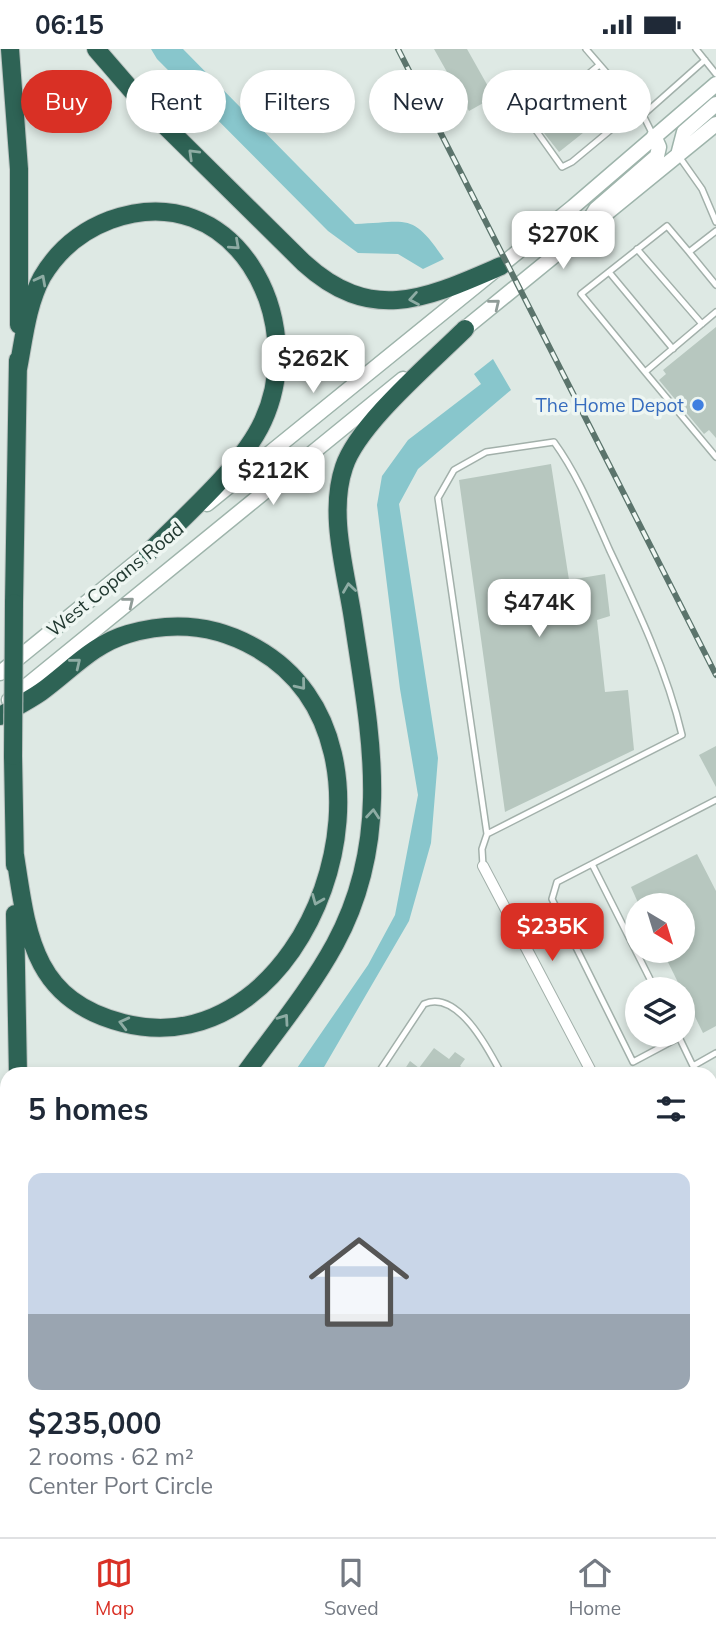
<!DOCTYPE html>
<html lang="en">
<head>
<meta charset="utf-8">
<style>
  :root { --surface:#fff; --page:#f2f2f3; --text:#1f2937; --muted:#747a83; --line:#e0e1e3; --accent:#d93025 }
  body { margin:0; font-family:Mulish,sans-serif; background:var(--page); color:var(--text); height:100vh; display:flex; flex-direction:column; font-size:26px; white-space:nowrap }
  * { box-sizing:border-box; margin:0 }
  p { font-size:23px; color:var(--muted) }
  .icon { flex:none; width:38px; height:38px; fill:none; stroke:currentColor; stroke-width:2; stroke-linecap:round; stroke-linejoin:round }
  .map { position:relative; flex:1; overflow:hidden }
  .details { position:absolute; left:0px; top:1018px; width:718px; height:471px; display:flex; flex-direction:column; background:var(--surface); border-radius:21px 21px 0 0; box-shadow:0 4px 10px #0003 }
  .details>* { flex:none }
  .top-card { position:absolute; left:21px; top:21px; width:676px; height:63px; display:flex; gap:14px }
  .needle { width:46px; rotate:142deg }
  .buttons { position:absolute; left:625px; top:844px; display:grid; gap:14px }
  .buttons a { display:grid; place-items:center; width:70px; height:70px; border-radius:50%; background:var(--surface); box-shadow:0 4px 10px #0003; font-size:35px }
  .price { position:absolute; translate:-50% -60px; padding:0 16px; border-radius:14px; background:#fff; color:#222; font-size:23px; line-height:46px; filter:drop-shadow(0 2px 4px #0008) }
  .price::after { content:''; position:absolute; left:50%; top:42px; width:21px; height:16px; margin-left:-10px; background:inherit; clip-path:polygon(0 0,100% 0,50% 100%) }
  .price.active { background:var(--accent); color:#fff }
  ul { padding:0; list-style:none }
  li { display:grid; align-content:center; gap:14px; height:371px; padding:0 28px }
  li span { display:grid; place-items:center; height:217px; border-radius:14px; color:#555 }
  li>.icon { margin-inline-start:auto }
  span .icon { width:126px; height:126px; fill:#fffc; stroke-width:1 }
  li b { font-size:30px }
  h2 { display:flex; justify-content:space-between; align-items:center; height:84px; padding:0 28px; font-size:30px }
  .tag { padding:0 24px; border-radius:32px; background:var(--surface); box-shadow:0 4px 10px #0003; font-size:24px; line-height:63px }
  .tag.active { background:var(--accent); color:#fff }
  .status { display:flex; justify-content:space-between; align-items:center; height:49px; padding:0 35px; background:var(--surface); direction:ltr }
  .status svg { height:19px; fill:currentColor }
  .menu { display:flex; justify-content:space-around; align-items:center; height:98px; border-top:2px solid var(--line); background:var(--surface); font-size:19px; color:var(--muted) }
  .menu a { display:grid; justify-items:center; gap:4px }
  .menu .active { color:var(--accent) }
  .map>svg:first-child { display:block }
</style>
</head>
<body>
<div class="status"><b>06:15</b><svg viewBox="0 0 49 12"><path d="M0 12V9h3v3zM5 12V6h3v6zM10 12V3h3v9zM15 12V0h3v12zM26 1h20v11H26zM47 4h2v5h-2z"/></svg></div>
<div class="map">
<svg width="716" height="1488" viewBox="0 0 716 1488">
  <rect width="100%" height="100%" fill="#dee9e4"/>
  <path fill="#88c6cc" d="M 151,0 L 183,0 L 355,175 C 409,173 412,163 444,210 L 423,220 L 398,205 L 358,204 L 328,182 L 157,10 Z
    M 493,310 L 511,341 L 418,420 L 399,455 L 438,709 L 431,794 L 409,872 L 320,1025 L 293,1025 L 368,916 L 395,866 L 418,746 L 400,640 L 377,456 L 382,427 L 408,391 L 481,335 L 474,325 Z
    M 710,1092 L 716,1092 L 716,1488 L 280,1488 L 284,1482 L 710,1482 Z"/>
  <path fill="#b7c7bf" d="M 434,0 L 467,0 L 494,48 L 469,62 Z
    M 582,53 L 598,72 L 559,103 L 544,84 Z
    M 716,278 L 716,389 L 709,381 L 704,385 L 659,331 L 666,325 L 663,321 Z
    M 551,415 L 569,531 L 605,525 L 610,567 L 597,571 L 605,643 L 628,641 L 634,701 L 505,763 L 459,431 Z
    M 716,697 L 716,738 L 699,706 Z
    M 697,805 L 716,842 L 716,977 L 703,984 L 662,901 L 682,901 L 682,856 L 639,856 L 631,838 Z
    M 434,999 L 449,1010 L 455,1003 L 465,1010 L 460,1017 L 471,1026 L 401,1026 L 410,1012 L 419,1019 Z"/>
  <g fill="none" stroke-linecap="round" stroke-linejoin="round">
    <g stroke="#a2b0aa" stroke-width="8">
      <path id="service" d="M 586,0 L 639,61
        M 696,0 L 716,25
        M 598,17 L 530,73 L 562,118 L 572,113 L 637,59
        M 653,86 L 643,66 L 705,11
        M 678,106 L 702,140 L 716,173
        M 637,200 L 702,275
        M 689,203 L 716,236
        M 609,223 L 673,300
        M 716,263 L 645,323 L 716,408
        M 645,323 L 581,245 L 667,177 L 689,203 L 716,182
        M 592,815 L 655,940
        M 483,817 L 482,800 L 487,785 L 438,449 L 454,421 L 486,403 L 554,393 C 578,426 593,464 610,502 C 638,561 667,622 682,686 L 487,785
        M 679,988 L 693,1017
        M 680,988 L 633,1013 L 552,850 L 557,833 L 716,751
        M 377,1026 L 424,955 C 458,940 489,1001 502,1026
        M 696,1026 L 693,1017 L 716,1004"/>
    </g>
    <g stroke="#a2b0aa" stroke-width="12">
      <path id="minor" d="M 483,817 L 593,1026
        M 710,1054 L 716,1054
        M 252,1488 L 255,1482"/>
    </g>
    <g stroke="#9eb4ab" stroke-width="17">
      <path id="secondary" d="M 678,106 L 684,83 L 716,55
        M 586,176 L 596,160 L 657,107 L 659,98 L 654,87
        M 457,286 L 716,75
        M 207,455 L 573,158 L 716,35
        M 0,624 L 156,497
        M 9,651 L 403,330"/>
    </g>
    <g stroke="#bcc3c1" stroke-width="20">
      <path id="motorway" d="M 10,0 L 19,120 L 19,276
        M 96,0 L 147,59 L 304,214 C 372,276 427,249 501,217
        M 18,320 C 24,289 27,256 42,228 C 58,201 81,182 110,171 C 234,126 310,270 263,372 C 242,418 184,467 148,504
        M 14,554 L 18,311
        M 0,667 C 14,659 28,652 41,643 C 70,622 93,595 128,585 C 172,572 216,576 256,599 C 425,694 310,1022 123,974 C 32,951 27,884 15,806
        M 13,707 L 15,816
        M 15,865 L 18,1026
        M 244,1026 C 275,983 310,941 335,895 C 393,788 370,684 353,570 C 346,523 328,465 344,418 C 358,375 431,314 465,280
        M 25,1488 L 25,1482"/>
    </g>
    <use href="#service" stroke="#fff" stroke-width="5"/>
    <use href="#minor" stroke="#fff" stroke-width="10"/>
    <use href="#secondary" stroke="#fff" stroke-width="14"/>
    <use href="#motorway" stroke="#2e6355" stroke-width="18"/>
    <g stroke="#5b746c" stroke-width="6">
      <path id="rail" d="M 398,0 L 716,626"/>
    </g>
    <use href="#rail" stroke="#eef6f2" stroke-width="3.5" stroke-dasharray="10" stroke-linecap="butt"/>
    <g stroke="#bcc3c1" stroke-width="20" stroke-linecap="butt">
      <path id="motorway-bridge" d="M 13,707 L 14,554"/>
    </g>
    <use href="#motorway-bridge" stroke="#2e6355" stroke-width="18"/>
  </g>
  <defs><path id="oneway-chevron" d="M-2-3.5L2.5 0L-2 3.5" fill="none" stroke-width="1.6" stroke-linecap="round" stroke-linejoin="round" transform="scale(1.75)"/></defs>
  <g stroke="#8eaca4">
    <use href="#oneway-chevron" transform="translate(193 105) rotate(-136)"/>
    <use href="#oneway-chevron" transform="translate(235 196) rotate(42)"/>
    <use href="#oneway-chevron" transform="translate(41 231) rotate(-62)"/>
    <use href="#oneway-chevron" transform="translate(414 250) rotate(170)"/>
    <use href="#oneway-chevron" transform="translate(349 539) rotate(-98)"/>
    <use href="#oneway-chevron" transform="translate(76 614) rotate(-39)"/>
    <use href="#oneway-chevron" transform="translate(301 636) rotate(51)"/>
    <use href="#oneway-chevron" transform="translate(373 765) rotate(-85)"/>
    <use href="#oneway-chevron" transform="translate(317 851) rotate(112)"/>
    <use href="#oneway-chevron" transform="translate(284 970) rotate(-55)"/>
    <use href="#oneway-chevron" transform="translate(124 974) rotate(-166)"/>
  </g>
  <g stroke="#909c98">
    <use href="#oneway-chevron" transform="translate(495 255) rotate(-39)"/>
    <use href="#oneway-chevron" transform="translate(129 553) rotate(-39)"/>
  </g>
  <circle fill="#3f7fe0" stroke="#eef6f2" stroke-width="2.5" cx="698" cy="356" r="7"/>
  <g text-anchor="middle" stroke-width="7" stroke-linejoin="round" paint-order="stroke">
    <g font-size="19" fill="#366cbe" stroke="#eef6f2" text-anchor="end">
      <text x="684" y="363">The Home Depot</text>
    </g>
    <g font-size="19" fill="#213830" stroke="#eef6f2">
      <text transform="translate(115 530) rotate(-39)" y="7">West Copans Road</text>
    </g>
  </g>
</svg>
<div class="buttons">
<a><svg class="needle" viewBox="-14 -14 28 28"><path d="M0-13l5 13h-10z" fill="#e53935"/><path d="M0 13l5-13h-10z" fill="#747a83"/></svg></a>
<a><svg class="icon" aria-label="layers" viewBox="0 0 24 24"><path d="M12 4l9 5-9 5-9-5zM3 14l9 5 9-5"/></svg></a>
</div>
<b class="price" style="left:563px;top:222px">$270K</b>
<b class="price" style="left:313px;top:346px">$262K</b>
<b class="price" style="left:273px;top:458px">$212K</b>
<b class="price" style="left:539px;top:590px">$474K</b>
<b class="price active" style="left:552px;top:914px">$235K</b>
<div class="top-card">
<a class="tag active">Buy</a>
<a class="tag">Rent</a>
<a class="tag">Filters</a>
<a class="tag">New</a>
<a class="tag">Apartment</a>
</div>
<section class="details">
<h2>5 homes<svg class="icon" aria-label="filters" viewBox="0 0 24 24"><path d="M4 7h16M4 17h16"/><circle cx="9" cy="7" r="2"/><circle cx="15" cy="17" r="2"/></svg></h2>
<ul>
<li><span style="background:linear-gradient(#c9d6e8 65%,#9aa5b1 0)"><svg class="icon" aria-label="home" viewBox="0 0 24 24"><path d="M3 11l9-7 9 7M6 9v11h12V9"/></svg></span><div><b>$235,000</b><p>2 rooms · 62 m²</p><p>Center Port Circle</p></div></li>
</ul>
</section>
</div>
<nav class="menu">
<a class="active"><svg class="icon" aria-label="map" viewBox="0 0 24 24"><path d="M3 6l6-2 6 2 6-2v14l-6 2-6-2-6 2zM9 4v14M15 6v14"/></svg>Map</a>
<a><svg class="icon" aria-label="saved" viewBox="0 0 24 24"><path d="M7 4h10v16l-5-4-5 4z"/></svg>Saved</a>
<a><svg class="icon" aria-label="home" viewBox="0 0 24 24"><path d="M3 11l9-7 9 7M6 9v11h12V9"/></svg>Home</a>
</nav>
</body>
</html>
